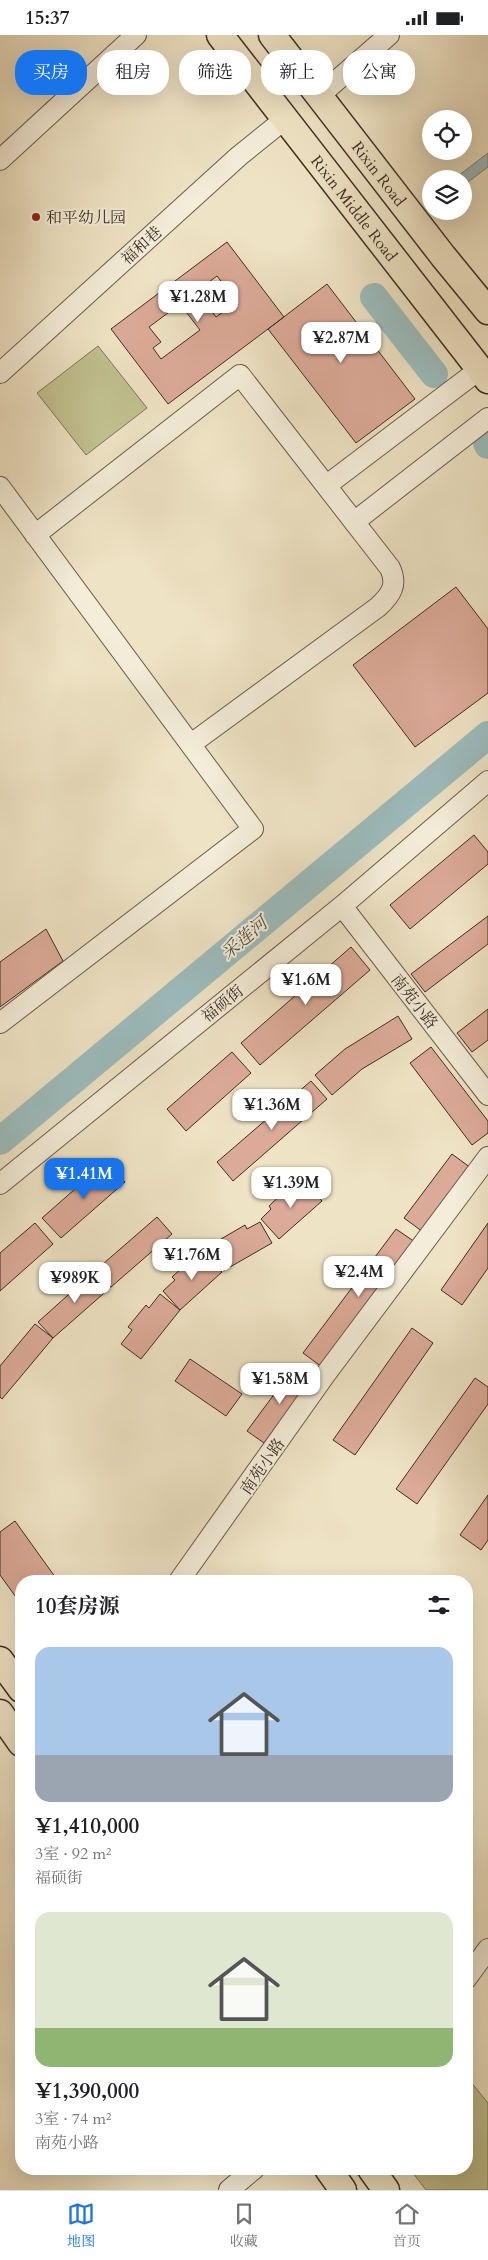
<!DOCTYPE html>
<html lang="zh">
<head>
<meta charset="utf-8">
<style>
  :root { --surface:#fff; --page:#f6f6f6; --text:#202124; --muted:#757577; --line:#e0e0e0; --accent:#1a73e8 }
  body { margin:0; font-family:Cardo,"Noto Serif SC",serif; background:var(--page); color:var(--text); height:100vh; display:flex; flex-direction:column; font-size:19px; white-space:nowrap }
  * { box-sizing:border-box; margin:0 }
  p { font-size:16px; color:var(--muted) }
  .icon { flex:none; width:28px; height:28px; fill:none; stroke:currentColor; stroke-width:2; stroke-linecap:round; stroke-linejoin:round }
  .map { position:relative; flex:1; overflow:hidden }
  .side { position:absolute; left:15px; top:1540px; width:458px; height:600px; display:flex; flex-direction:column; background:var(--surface); border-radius:20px; box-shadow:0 5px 20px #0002 }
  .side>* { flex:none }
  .guide { position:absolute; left:15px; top:15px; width:459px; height:45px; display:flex; gap:10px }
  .controls { position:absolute; left:422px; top:75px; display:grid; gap:10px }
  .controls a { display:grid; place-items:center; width:50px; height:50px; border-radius:50%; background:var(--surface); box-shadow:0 5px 20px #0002; font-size:25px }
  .price { position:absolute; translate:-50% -42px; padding:0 11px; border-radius:10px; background:#fff; color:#222; font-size:16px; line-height:32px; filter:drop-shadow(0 1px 2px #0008) }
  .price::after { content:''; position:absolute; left:50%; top:30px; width:15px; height:11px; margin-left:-8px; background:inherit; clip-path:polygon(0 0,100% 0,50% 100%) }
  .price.on { background:var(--accent); color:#fff }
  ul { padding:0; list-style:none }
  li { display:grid; align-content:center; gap:10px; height:265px; padding:0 20px }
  li span { display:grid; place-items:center; height:155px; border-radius:15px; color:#555 }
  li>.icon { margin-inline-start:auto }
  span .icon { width:90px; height:90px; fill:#fffc; stroke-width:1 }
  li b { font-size:21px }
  h2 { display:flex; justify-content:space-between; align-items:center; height:60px; padding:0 20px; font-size:21px }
  .tag { padding:0 18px; border-radius:20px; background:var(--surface); box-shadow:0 5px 20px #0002; font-size:18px; line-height:45px }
  .tag.on { background:var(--accent); color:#fff }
  .status { display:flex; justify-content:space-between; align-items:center; height:35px; padding:0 25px; background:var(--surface); direction:ltr }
  .status svg { height:14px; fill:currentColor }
  .tabs { display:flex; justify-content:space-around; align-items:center; height:70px; border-top:1px solid var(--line); background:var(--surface); font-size:14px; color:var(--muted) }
  .tabs a { display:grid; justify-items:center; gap:2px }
  .tabs .on { color:var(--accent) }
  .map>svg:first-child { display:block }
</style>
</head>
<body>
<div class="status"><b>15:37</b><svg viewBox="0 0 49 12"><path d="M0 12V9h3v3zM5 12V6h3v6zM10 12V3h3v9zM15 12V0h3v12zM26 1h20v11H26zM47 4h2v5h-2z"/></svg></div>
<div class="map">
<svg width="488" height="2155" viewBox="0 0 488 2155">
  <rect width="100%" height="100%" fill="#eee3c4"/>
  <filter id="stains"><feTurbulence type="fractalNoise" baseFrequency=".004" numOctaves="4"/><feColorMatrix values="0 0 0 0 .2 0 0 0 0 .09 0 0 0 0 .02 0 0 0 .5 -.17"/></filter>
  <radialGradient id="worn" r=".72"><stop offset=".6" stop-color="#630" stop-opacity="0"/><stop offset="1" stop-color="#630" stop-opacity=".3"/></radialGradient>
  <path fill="#c1c18f" stroke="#7f785a" d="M 98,311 L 147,373 L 86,420 L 37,358 Z
    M 466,2041 L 488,2068 L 488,2155 L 426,2155 L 410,2134 L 466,2134 Z"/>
  <path fill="#9cbcbd" stroke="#768480" d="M 488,118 L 488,132 L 464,150 L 464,144 L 454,144 Z"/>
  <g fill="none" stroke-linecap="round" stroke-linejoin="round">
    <path stroke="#9cbcbd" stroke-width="28" d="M 374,262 L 434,339
      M 487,408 L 488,410
      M 0,1106 L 488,700"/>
  </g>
  <path fill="#dcaa98" stroke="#3d2f24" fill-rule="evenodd" d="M 227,207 L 284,282 L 168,369 L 111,294 ZM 217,241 L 237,267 L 216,282 L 197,256 ZM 180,269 L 200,295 L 161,324 L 153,313 L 161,307 L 149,292 Z
    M 327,249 L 415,364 L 356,408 L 268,294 Z
    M 456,552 L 488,594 L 488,658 L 415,712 L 353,630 Z
    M 474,800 L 488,817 L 488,829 L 410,894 L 390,870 Z
    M 488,881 L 488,909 L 425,957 L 411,939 Z
    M 46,894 L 63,926 L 0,972 L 0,927 Z
    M 351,912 L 370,935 L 260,1030 L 241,1008 Z
    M 488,974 L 488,1005 L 472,1017 L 457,998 Z
    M 398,981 L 412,1004 L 362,1034 L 332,1060 L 315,1040 L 345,1014 Z
    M 431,1012 L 488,1086 L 488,1098 L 472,1110 L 410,1028 Z
    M 232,1017 L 251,1038 L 186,1096 L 167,1074 Z
    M 311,1046 L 327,1064 L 233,1146 L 217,1127 Z
    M 452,1119 L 471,1133 L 423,1197 L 404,1183 Z
    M 107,1126 L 125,1147 L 61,1203 L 42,1183 Z
    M 303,1145 L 322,1166 L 279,1204 L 261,1184 L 271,1174 L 269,1171 L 289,1152 L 292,1155 Z
    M 157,1182 L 172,1199 L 111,1252 L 96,1235 Z
    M 260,1187 L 272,1208 L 223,1236 L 210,1215 L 223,1208 L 221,1204 L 245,1190 L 247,1194 Z
    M 35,1188 L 53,1209 L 0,1256 L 0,1218 Z
    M 488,1188 L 488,1233 L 462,1270 L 441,1255 Z
    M 396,1194 L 415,1207 L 322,1332 L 303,1318 Z
    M 205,1219 L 222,1237 L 180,1275 L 163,1256 L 175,1245 L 172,1242 L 193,1223 L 196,1226 Z
    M 96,1235 L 111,1252 L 53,1303 L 38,1287 Z
    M 160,1259 L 180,1275 L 141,1324 L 121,1309 L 132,1295 L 128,1292 L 146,1270 L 149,1273 Z
    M 35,1289 L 53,1303 L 2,1364 L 0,1362 L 0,1331 Z
    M 412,1293 L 433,1308 L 355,1420 L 333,1405 Z
    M 190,1324 L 242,1359 L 226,1381 L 175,1346 Z
    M 295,1331 L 312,1343 L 264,1408 L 247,1396 Z
    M 475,1343 L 488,1352 L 488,1369 L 417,1469 L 396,1454 Z
    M 488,1460 L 488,1505 L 481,1515 L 460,1500 Z
    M 15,1486 L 58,1546 L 21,1546 L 21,1569 L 0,1540 L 0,1497 Z"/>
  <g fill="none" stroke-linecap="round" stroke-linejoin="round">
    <g stroke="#695c4c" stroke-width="22">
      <path id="minor" d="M 319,61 L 389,0
        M 0,125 L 136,0
        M 0,338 L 239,121 L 285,84
        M 327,450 L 480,334
        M 0,452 L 253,794 L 0,988
        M 354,487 L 488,383
        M 35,500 L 240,340 L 390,533 C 398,550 391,560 378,572 L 191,709
        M 342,871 L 488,1060
        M 0,1149 L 342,871 L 488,746
        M 179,1546 L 325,1340 L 488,1122
        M 466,1944 L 488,1914
        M 229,2155 L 254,2134"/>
    </g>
    <g stroke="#3d2f24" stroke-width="29">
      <g id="major">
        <path id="s1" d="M 220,0 L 488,345"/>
        <path id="s2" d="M 272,0 L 443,221 L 488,276"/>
        <path d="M 0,1625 L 21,1654"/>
        <path d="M 0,1678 L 21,1708"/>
        <path d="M 328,2134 L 343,2155"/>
        <path d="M 371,2134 L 386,2155"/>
      </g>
    </g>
    <use href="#minor" stroke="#f4edd9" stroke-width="20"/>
    <use href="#major" stroke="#eee3c4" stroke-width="26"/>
  </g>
  <circle fill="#8f2418" stroke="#f4edd9" stroke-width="2" cx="36" cy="182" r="5"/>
  <g text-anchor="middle" stroke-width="4" stroke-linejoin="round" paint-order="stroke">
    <g font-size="16" fill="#3d2f24" stroke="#f4edd9">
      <text dy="6" stroke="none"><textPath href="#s2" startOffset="175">Rixin Road</textPath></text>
      <text dy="6" stroke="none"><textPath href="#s1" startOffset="219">Rixin Middle Road</textPath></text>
      <text transform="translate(141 210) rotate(-42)" y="6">福和巷</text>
      <text transform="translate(415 966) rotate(52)" y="6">南苑小路</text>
      <text transform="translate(222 968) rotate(-39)" y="6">福硕街</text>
      <text transform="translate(262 1431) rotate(-55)" y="6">南苑小路</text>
    </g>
    <g font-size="16" fill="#3d2f24" stroke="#f4edd9" text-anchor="start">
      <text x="46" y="188">和平幼儿园</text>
    </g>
    <g font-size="18" font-style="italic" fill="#55524a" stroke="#f4edd9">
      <text transform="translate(244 903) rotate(-40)" y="6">采莲河</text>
    </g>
  </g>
  <rect width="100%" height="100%" filter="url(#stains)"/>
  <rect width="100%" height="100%" fill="url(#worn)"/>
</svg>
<div class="controls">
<a><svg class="icon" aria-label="locate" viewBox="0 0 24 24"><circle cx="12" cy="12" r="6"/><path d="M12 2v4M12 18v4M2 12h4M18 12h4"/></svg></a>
<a><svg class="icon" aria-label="layers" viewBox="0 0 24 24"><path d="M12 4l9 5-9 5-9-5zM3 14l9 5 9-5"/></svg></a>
</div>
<b class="price" style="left:198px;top:288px">¥1.28M</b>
<b class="price" style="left:341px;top:329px">¥2.87M</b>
<b class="price" style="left:306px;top:971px">¥1.6M</b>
<b class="price" style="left:272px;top:1096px">¥1.36M</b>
<b class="price on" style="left:84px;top:1165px">¥1.41M</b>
<b class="price" style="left:291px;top:1174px">¥1.39M</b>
<b class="price" style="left:192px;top:1246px">¥1.76M</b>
<b class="price" style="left:359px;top:1263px">¥2.4M</b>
<b class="price" style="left:75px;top:1269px">¥989K</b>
<b class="price" style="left:280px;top:1370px">¥1.58M</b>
<div class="guide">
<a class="tag on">买房</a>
<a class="tag">租房</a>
<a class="tag">筛选</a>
<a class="tag">新上</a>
<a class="tag">公寓</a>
</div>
<section class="side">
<h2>10套房源<svg class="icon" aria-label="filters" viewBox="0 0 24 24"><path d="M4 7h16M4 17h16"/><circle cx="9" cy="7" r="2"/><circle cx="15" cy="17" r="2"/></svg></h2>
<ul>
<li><span style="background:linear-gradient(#a9c7e8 70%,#9aa5b1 0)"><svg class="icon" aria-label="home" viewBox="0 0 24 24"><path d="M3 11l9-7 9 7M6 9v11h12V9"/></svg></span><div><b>¥1,410,000</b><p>3室 · 92 m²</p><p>福硕街</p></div></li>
<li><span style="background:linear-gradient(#dfe7d0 75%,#8fb573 0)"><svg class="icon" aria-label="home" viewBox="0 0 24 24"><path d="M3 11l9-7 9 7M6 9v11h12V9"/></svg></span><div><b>¥1,390,000</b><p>3室 · 74 m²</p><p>南苑小路</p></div></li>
</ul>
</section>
</div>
<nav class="tabs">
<a class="on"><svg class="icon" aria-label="map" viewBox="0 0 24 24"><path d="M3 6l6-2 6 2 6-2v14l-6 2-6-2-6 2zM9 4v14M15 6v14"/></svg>地图</a>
<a><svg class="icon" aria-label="saved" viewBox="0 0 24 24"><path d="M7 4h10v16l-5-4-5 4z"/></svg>收藏</a>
<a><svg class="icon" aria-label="home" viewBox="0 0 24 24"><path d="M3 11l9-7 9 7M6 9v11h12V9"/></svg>首页</a>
</nav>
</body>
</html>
